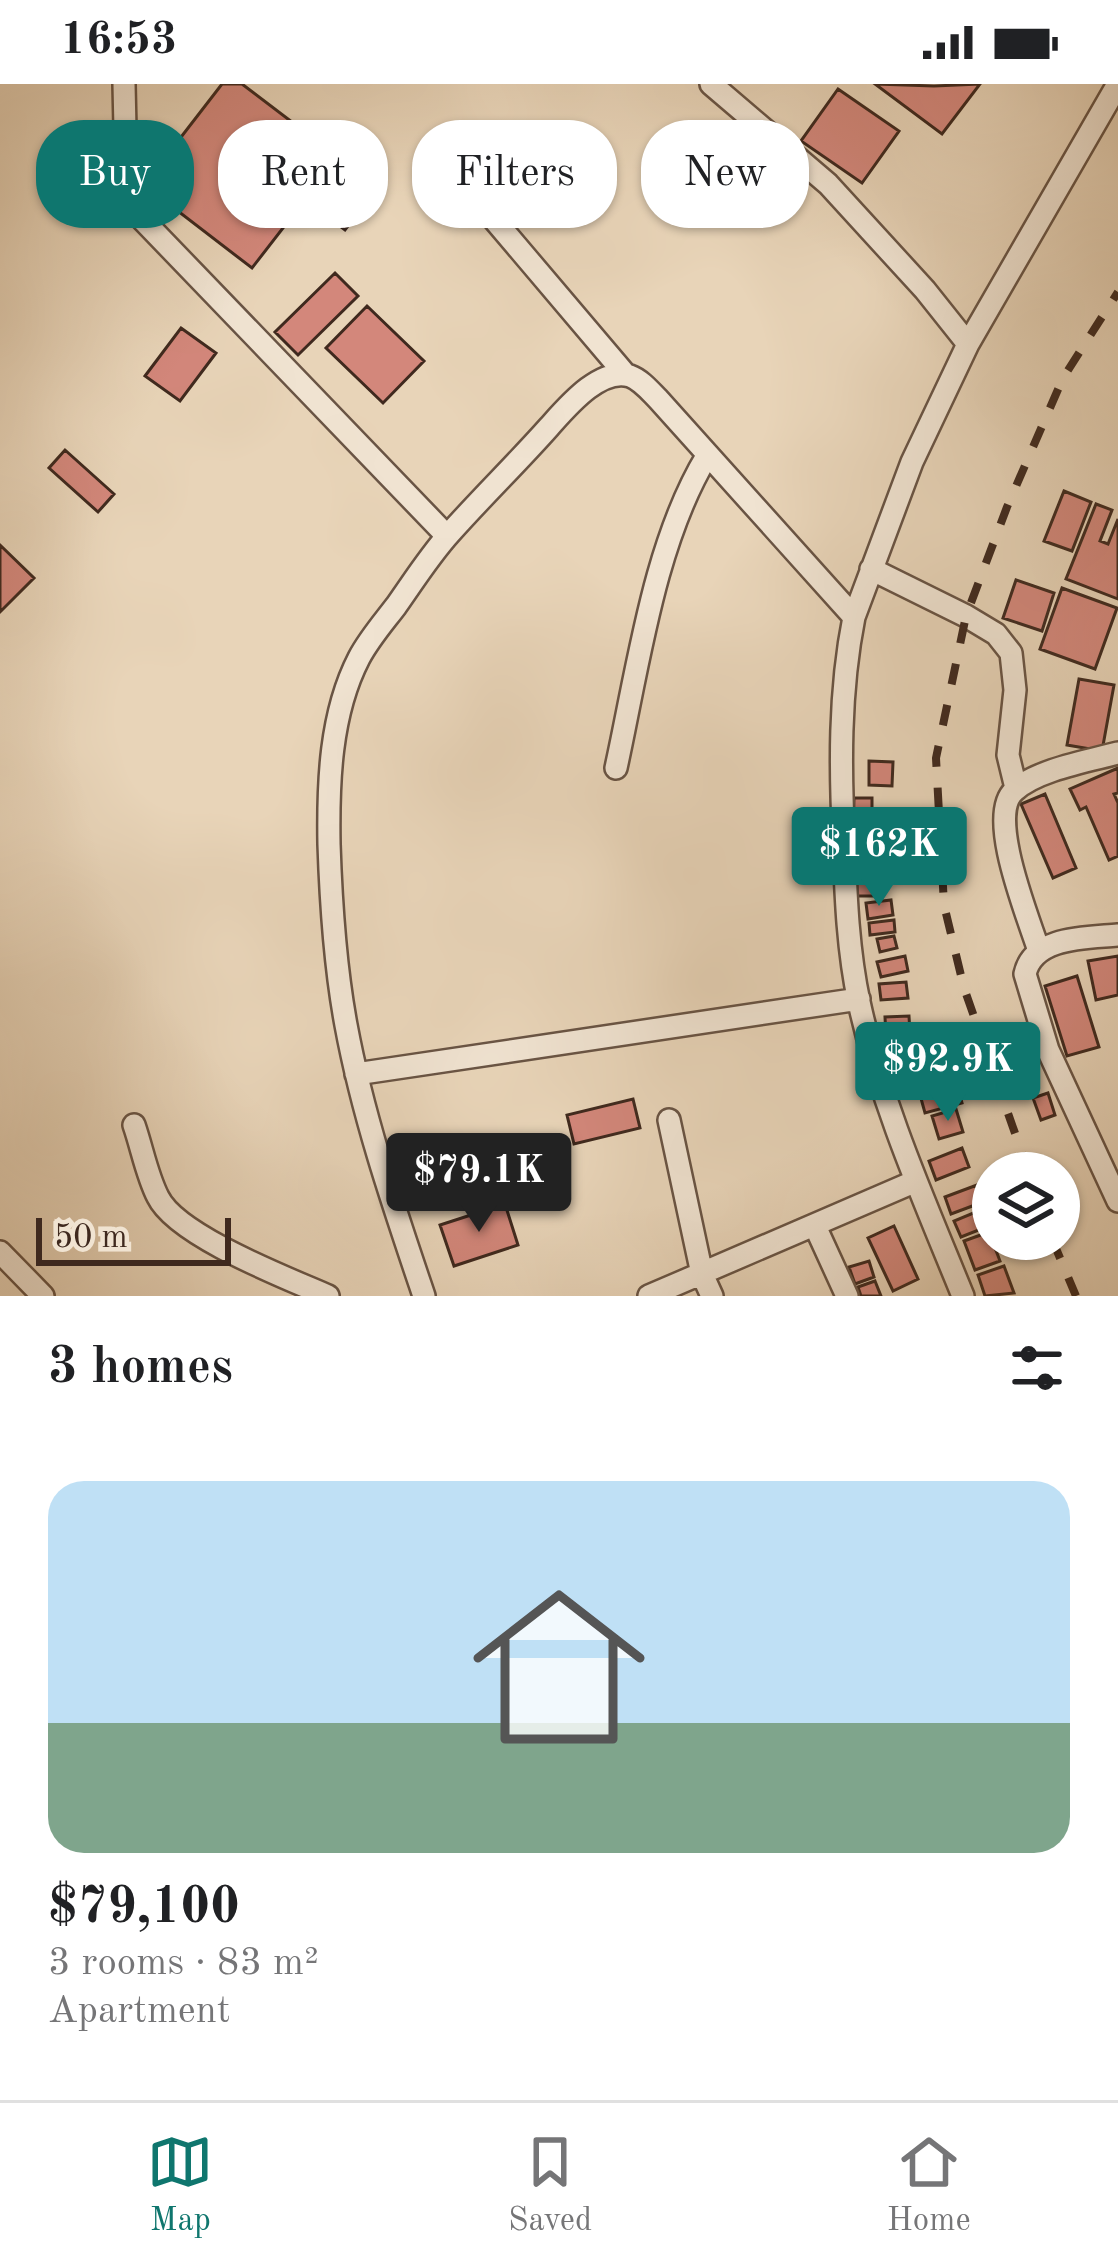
<!DOCTYPE html>
<html lang="en">
<head>
<meta charset="utf-8">
<style>
  :root { --surface:#fff; --page:#f2f2f2; --text:#202124; --muted:#757577; --line:#e0e0e0; --accent:#0f766e }
  body { margin:0; font-family:"Old Standard TT",serif; background:var(--page); color:var(--text); height:100vh; display:flex; flex-direction:column; font-size:45px; white-space:nowrap }
  * { box-sizing:border-box; margin:0 }
  p { font-size:39px; color:var(--muted) }
  .icon { flex:none; width:66px; height:66px; fill:none; stroke:currentColor; stroke-width:2; stroke-linecap:round; stroke-linejoin:round }
  .map { position:relative; height:1212px; overflow:hidden }
  .sheet { display:flex; flex-direction:column; background:var(--surface); flex:1 }
  .sheet>* { flex:none }
  .hud { position:absolute; left:36px; top:36px; width:1047px; height:108px; display:flex; gap:24px }
  .tools { position:absolute; left:972px; top:1068px; display:grid; gap:24px }
  .tools a { display:grid; place-items:center; width:108px; height:108px; border-radius:50%; background:var(--surface); box-shadow:0 3px 9px #0004; font-size:60px }
  .scale { position:absolute; left:36px; bottom:30px; width:195px; box-sizing:border-box; padding-left:12px; border:6px solid #3f291e; border-top:0; font-size:33px; line-height:42px; white-space:nowrap; color:#3f291e; -webkit-text-stroke:9px #f0e3d1; paint-order:stroke }
  .price { position:absolute; translate:-50% -102px; padding:0 27px; border-radius:12px; background:var(--accent); color:#fff; font-size:39px; line-height:78px; filter:drop-shadow(0 3px 6px #0008) }
  .price::after { content:''; position:absolute; left:50%; top:72px; width:36px; height:27px; margin-left:-18px; background:inherit; clip-path:polygon(0 0,100% 0,50% 100%) }
  .price.selected { background:#222; color:#fff }
  ul { padding:0; list-style:none }
  li { display:grid; align-content:center; gap:24px; height:636px; padding:0 48px }
  li+li { border-top:3px solid var(--line) }
  li span { display:grid; place-items:center; height:372px; border-radius:36px; color:#555 }
  li>.icon { margin-inline-start:auto }
  span .icon { width:216px; height:216px; fill:#fffc; stroke-width:1 }
  li b { font-size:51px }
  h2 { display:flex; justify-content:space-between; align-items:center; height:144px; padding:0 48px; font-size:51px }
  .chip { padding:0 42px; border-radius:48px; background:var(--surface); box-shadow:0 3px 9px #0004; font-size:42px; line-height:108px }
  .chip.selected { background:var(--accent); color:#fff }
  .status { display:flex; justify-content:space-between; align-items:center; height:84px; padding:0 60px; background:var(--surface); direction:ltr }
  .status svg { height:33px; fill:currentColor }
  .tab-bar { display:flex; justify-content:space-around; align-items:center; height:168px; border-top:3px solid var(--line); background:var(--surface); font-size:33px; color:var(--muted) }
  .tab-bar a { display:grid; justify-items:center; gap:6px }
  .tab-bar .selected { color:var(--accent) }
  .map>svg:first-child { display:block }
</style>
</head>
<body>
<div class="status"><b>16:53</b><svg viewBox="0 0 49 12"><path d="M0 12V9h3v3zM5 12V6h3v6zM10 12V3h3v9zM15 12V0h3v12zM26 1h20v11H26zM47 4h2v5h-2z"/></svg></div>
<div class="map">
<svg width="1118" height="1212" viewBox="0 0 1118 1212">
  <rect width="100%" height="100%" fill="#e8d4b8"/>
  <filter id="stains"><feTurbulence type="fractalNoise" baseFrequency=".00167" numOctaves="4"/><feColorMatrix values="0 0 0 0 .2 0 0 0 0 .09 0 0 0 0 .02 0 0 0 .5 -.17"/></filter>
  <radialGradient id="worn" r=".72"><stop offset=".6" stop-color="#630" stop-opacity="0"/><stop offset="1" stop-color="#630" stop-opacity=".3"/></radialGradient>
  <path fill="#d3877b" stroke="#3f291e" stroke-width="3" d="M 222,0 L 242,0 L 338,73 L 252,184 L 144,101 Z
    M 875,0 L 934,2 L 980,0 L 942,50 Z
    M 838,5 L 899,47 L 862,99 L 801,57 Z
    M 350,88 L 375,107 L 345,146 L 320,127 Z
    M 335,189 L 358,212 L 298,271 L 275,248 Z
    M 367,222 L 424,277 L 383,319 L 326,264 Z
    M 181,244 L 216,269 L 180,317 L 145,292 Z
    M 65,366 L 114,410 L 98,428 L 49,384 Z
    M 1064,407 L 1091,418 L 1072,467 L 1044,457 Z
    M 1096,420 L 1112,426 L 1100,457 L 1108,460 L 1118,435 L 1118,515 L 1066,495 Z
    M 0,461 L 34,494 L 0,528 Z
    M 1016,496 L 1054,509 L 1042,547 L 1003,534 Z
    M 1062,504 L 1117,524 L 1095,585 L 1040,565 Z
    M 1079,595 L 1114,601 L 1102,667 L 1067,661 Z
    M 869,677 L 893,678 L 892,702 L 869,701 Z
    M 1118,684 L 1118,709 L 1114,710 L 1118,719 L 1118,772 L 1109,776 L 1086,723 L 1080,726 L 1070,705 Z
    M 1045,710 L 1076,784 L 1053,794 L 1021,720 Z
    M 854,714 L 872,714 L 872,734 L 889,734 L 889,772 L 860,771 L 860,737 L 853,736 Z
    M 882,782 L 882,812 L 857,812 L 856,783 Z
    M 891,816 L 893,831 L 868,835 L 866,819 Z
    M 894,836 L 895,848 L 870,851 L 869,839 Z
    M 894,852 L 897,864 L 880,868 L 877,855 Z
    M 905,872 L 908,887 L 881,893 L 877,878 Z
    M 1118,872 L 1118,911 L 1096,916 L 1088,877 Z
    M 1077,892 L 1099,963 L 1067,972 L 1045,902 Z
    M 906,898 L 908,914 L 881,916 L 879,900 Z
    M 909,932 L 910,950 L 886,952 L 885,933 Z
    M 936,973 L 939,990 L 909,996 L 905,980 Z
    M 954,990 L 962,1019 L 925,1029 L 917,1000 Z
    M 1048,1009 L 1055,1031 L 1041,1036 L 1033,1014 Z
    M 633,1015 L 640,1044 L 574,1060 L 567,1031 Z
    M 956,1025 L 963,1048 L 939,1055 L 932,1032 Z
    M 962,1064 L 969,1083 L 936,1096 L 929,1077 Z
    M 977,1101 L 983,1118 L 951,1130 L 945,1113 Z
    M 505,1120 L 518,1161 L 454,1182 L 440,1141 Z
    M 983,1125 L 989,1142 L 961,1153 L 954,1137 Z
    M 894,1142 L 918,1195 L 893,1207 L 868,1154 Z
    M 989,1148 L 1000,1177 L 975,1186 L 964,1157 Z
    M 869,1177 L 874,1193 L 855,1200 L 849,1183 Z
    M 1004,1182 L 1014,1209 L 985,1212 L 978,1191 Z
    M 875,1197 L 881,1212 L 861,1212 L 858,1203 Z"/>
  <g fill="none" stroke-linecap="round" stroke-linejoin="round">
    <g stroke="#695444" stroke-width="26">
      <path id="minor" d="M 124,0 L 126,90 L 138,131 L 447,452
        M 711,0 L 828,100 L 925,206 L 968,260
        M 469,106 L 625,290
        M 871,485 L 966,532 L 996,550 L 1011,569 L 1015,606 L 1008,671 L 1016,704
        M 616,684 C 638,584 654,459 707,372
        M 1118,851 C 1087,854 1033,852 1025,890 L 1048,966 L 1118,1117
        M 1039,867 C 1029,835 986,732 1014,707 C 1036,686 1088,677 1118,669
        M 356,990 L 859,915
        M 669,1036 L 702,1190 L 712,1212
        M 134,1041 C 142,1064 147,1092 158,1113 C 177,1152 287,1194 328,1212
        M 815,1142 L 847,1212
        M 0,1168 L 43,1212
        M 424,1212 C 394,1123 363,1033 346,941 C 335,882 331,821 329,760 C 328,699 330,630 359,574 C 369,555 383,539 396,522 C 413,498 430,471 450,449 C 482,413 517,379 549,343 C 567,323 600,283 630,292 C 641,296 650,307 658,315 L 854,533
        M 649,1212 L 916,1097
        M 963,1212 C 924,1116 881,1020 859,918 C 848,867 846,814 844,762 C 840,686 839,608 854,533 L 912,378 L 968,260 L 1118,0"/>
    </g>
    <use href="#minor" stroke="#f0e3d1" stroke-width="21"/>
    <path stroke="#3f291e" stroke-width="8" stroke-dasharray="21 21" stroke-linecap="butt" d="M 1029,1089 L 964,904 L 944,821 L 936,674 L 966,532 L 1007,423 L 1063,294 L 1118,208
      M 1052,1155 L 1076,1212"/>
  </g>
  <rect width="100%" height="100%" filter="url(#stains)"/>
  <rect width="100%" height="100%" fill="url(#worn)"/>
</svg>
<div class="tools">
<a><svg class="icon" aria-label="layers" viewBox="0 0 24 24"><path d="M12 4l9 5-9 5-9-5zM3 14l9 5 9-5"/></svg></a>
</div>
<div class="scale">50 m</div>
<b class="price" style="left:879px;top:825px">$162K</b>
<b class="price" style="left:948px;top:1040px">$92.9K</b>
<b class="price selected" style="left:479px;top:1151px">$79.1K</b>
<div class="hud">
<a class="chip selected">Buy</a>
<a class="chip">Rent</a>
<a class="chip">Filters</a>
<a class="chip">New</a>
</div>
</div>
<section class="sheet">
<h2>3 homes<svg class="icon" aria-label="filters" viewBox="0 0 24 24"><path d="M4 7h16M4 17h16"/><circle cx="9" cy="7" r="2"/><circle cx="15" cy="17" r="2"/></svg></h2>
<ul>
<li><span style="background:linear-gradient(#bfe0f5 65%,#7fa58c 0)"><svg class="icon" aria-label="home" viewBox="0 0 24 24"><path d="M3 11l9-7 9 7M6 9v11h12V9"/></svg></span><div><b>$79,100</b><p>3 rooms · 83 m²</p><p>Apartment</p></div></li>
</ul>
</section>
<nav class="tab-bar">
<a class="selected"><svg class="icon" aria-label="map" viewBox="0 0 24 24"><path d="M3 6l6-2 6 2 6-2v14l-6 2-6-2-6 2zM9 4v14M15 6v14"/></svg>Map</a>
<a><svg class="icon" aria-label="saved" viewBox="0 0 24 24"><path d="M7 4h10v16l-5-4-5 4z"/></svg>Saved</a>
<a><svg class="icon" aria-label="home" viewBox="0 0 24 24"><path d="M3 11l9-7 9 7M6 9v11h12V9"/></svg>Home</a>
</nav>
</body>
</html>
